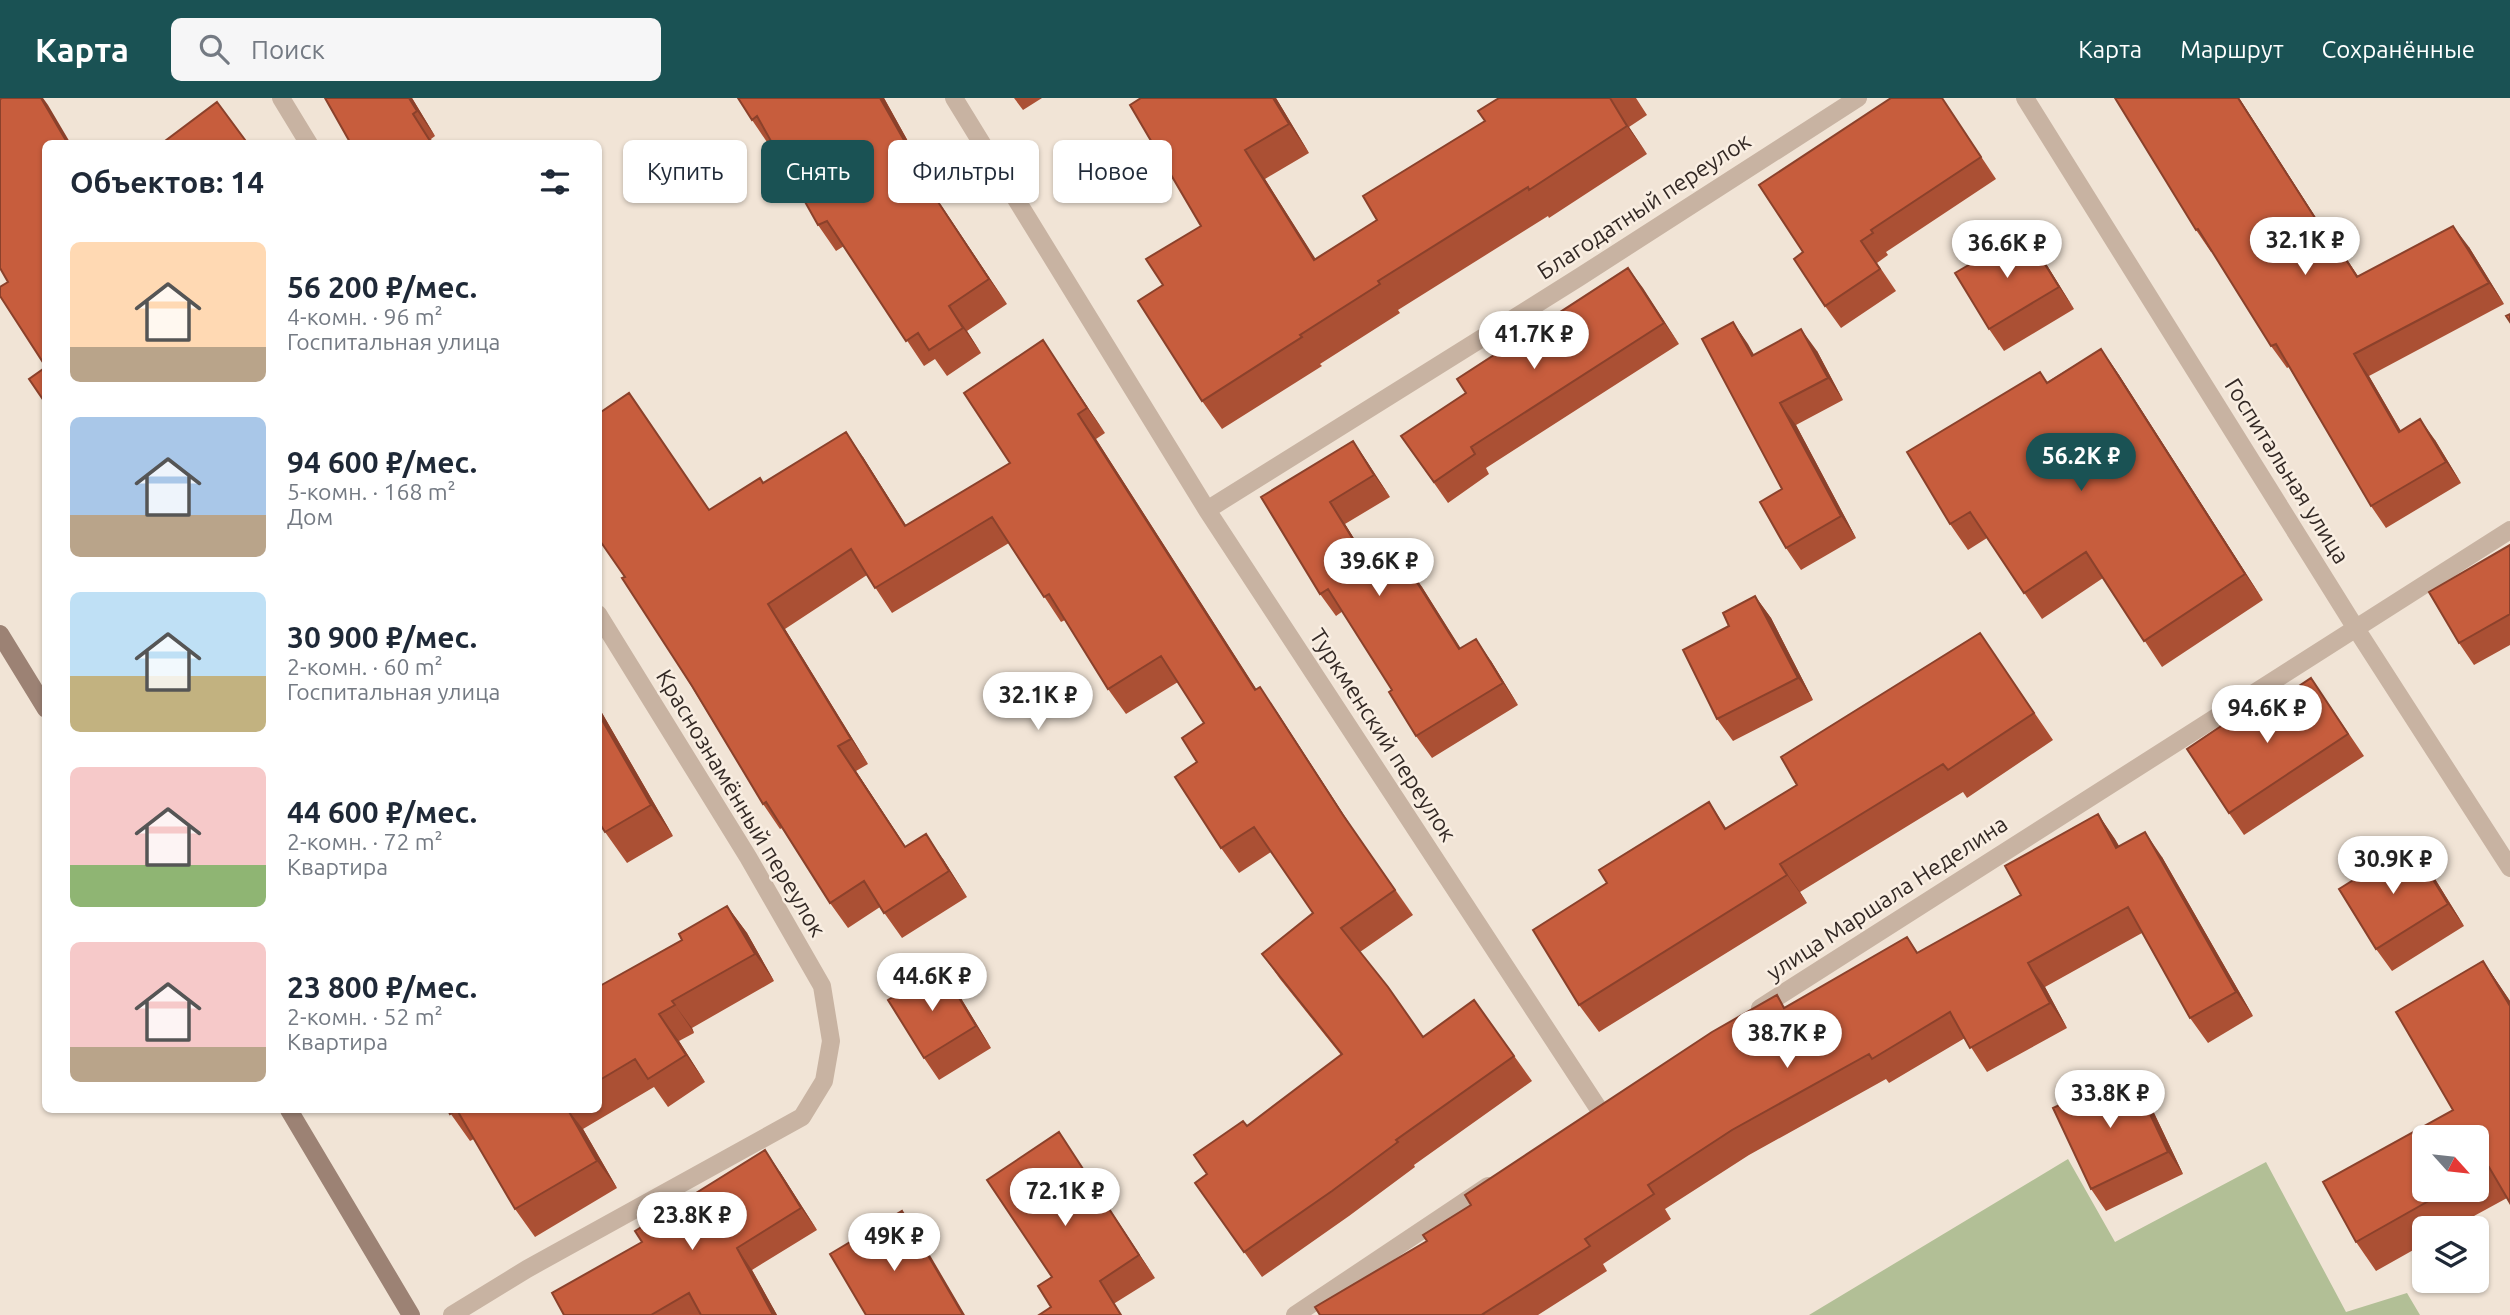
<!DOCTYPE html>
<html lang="ru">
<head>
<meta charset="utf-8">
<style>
  :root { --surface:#fff; --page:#f6f6f7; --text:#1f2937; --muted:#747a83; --accent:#1a5254 }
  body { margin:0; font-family:Ubuntu,sans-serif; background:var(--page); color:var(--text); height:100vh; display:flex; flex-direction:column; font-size:26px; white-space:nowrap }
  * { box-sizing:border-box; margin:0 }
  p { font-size:23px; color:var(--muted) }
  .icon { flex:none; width:38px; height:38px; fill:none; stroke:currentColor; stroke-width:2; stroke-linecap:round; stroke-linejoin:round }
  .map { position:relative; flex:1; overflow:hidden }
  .details { position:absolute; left:42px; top:42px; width:560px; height:973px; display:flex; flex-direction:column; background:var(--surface); border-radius:10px; box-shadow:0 2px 5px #0004 }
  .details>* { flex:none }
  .top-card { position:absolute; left:623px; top:42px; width:665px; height:63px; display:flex; gap:14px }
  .needle { width:46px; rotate:117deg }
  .fabs { position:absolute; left:2412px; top:1027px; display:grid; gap:14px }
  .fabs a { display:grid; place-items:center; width:77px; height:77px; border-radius:10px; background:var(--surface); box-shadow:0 2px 5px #0004; font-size:35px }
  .price { position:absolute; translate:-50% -60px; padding:0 16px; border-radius:24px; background:#fff; color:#222; font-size:23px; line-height:46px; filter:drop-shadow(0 2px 4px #0008) }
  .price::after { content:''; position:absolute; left:50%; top:42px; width:21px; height:16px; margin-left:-10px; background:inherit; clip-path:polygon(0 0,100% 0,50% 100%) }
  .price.active { background:var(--accent); color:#fff }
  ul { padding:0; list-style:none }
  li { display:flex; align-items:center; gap:21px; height:175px; padding:0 28px }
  li span { display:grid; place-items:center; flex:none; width:196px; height:140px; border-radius:10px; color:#555 }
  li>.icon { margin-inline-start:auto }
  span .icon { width:84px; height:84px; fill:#fffc; stroke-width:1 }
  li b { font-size:30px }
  h2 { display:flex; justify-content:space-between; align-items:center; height:84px; padding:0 28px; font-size:30px }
  .pill { padding:0 24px; border-radius:10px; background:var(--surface); box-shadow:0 2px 5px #0004; font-size:24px; line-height:63px }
  .pill.active { background:var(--accent); color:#fff }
  header { display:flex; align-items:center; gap:42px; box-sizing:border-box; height:98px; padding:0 35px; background:var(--accent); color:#fff }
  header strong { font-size:33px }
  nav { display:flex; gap:38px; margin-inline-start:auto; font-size:24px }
  .search { width:490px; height:63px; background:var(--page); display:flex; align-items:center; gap:18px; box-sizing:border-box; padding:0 24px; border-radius:10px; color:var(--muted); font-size:26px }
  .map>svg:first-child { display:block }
</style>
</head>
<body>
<header>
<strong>Карта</strong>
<div class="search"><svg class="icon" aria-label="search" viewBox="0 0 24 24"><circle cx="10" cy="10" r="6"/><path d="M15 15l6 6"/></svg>Поиск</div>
<nav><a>Карта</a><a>Маршрут</a><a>Сохранённые</a></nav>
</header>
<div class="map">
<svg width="2510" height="1217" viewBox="0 0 2510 1217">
  <rect width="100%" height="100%" fill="#f1e4d6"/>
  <path fill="#b2bf96" d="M 2068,1061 L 2115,1144 L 2266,1064 L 2346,1214 L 2407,1195 L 2420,1217 L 1809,1217 Z"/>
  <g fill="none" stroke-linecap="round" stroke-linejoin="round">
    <path stroke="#c8b3a2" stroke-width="18" d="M 281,0 L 309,46
      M 954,0 L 1207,412 L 1600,1013
      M 2025,0 L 2355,529 L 2510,770
      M 1207,412 L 1578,180 L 1858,0
      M 1760,910 L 2510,432
      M 452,1217 L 527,1171 L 802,1019 L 824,983 L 831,943 L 822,888 L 748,759 L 598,516
      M 1295,1217 L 1488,1088"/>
    <path stroke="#9c8274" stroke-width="18" d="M 0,536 L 46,611
      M 289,1012 L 411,1217"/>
  </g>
  <path fill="#ab5034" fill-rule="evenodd" d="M 412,0 L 435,38 L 431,41 L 434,46 L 351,46 Z
    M 738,0 L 884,0 L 930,83 L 926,85 L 1007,206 L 967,233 L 981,255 L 947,278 L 935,261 L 924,268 L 844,148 L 836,153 L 818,127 L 773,45 L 769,47 L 752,22 Z
    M 1014,0 L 1042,0 L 1023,12 Z
    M 1276,0 L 1309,55 L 1265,81 L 1315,161 L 1377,122 L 1485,23 L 1499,0 L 1636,0 L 1647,17 L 1629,29 L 1647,56 L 1549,120 L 1548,118 L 1398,212 L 1400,215 L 1320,266 L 1322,268 L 1222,331 L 1202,303 L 1163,187 L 1201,128 Z
    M 1891,0 L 1942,0 L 1996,81 L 1886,154 L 1888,157 L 1877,165 L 1896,193 L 1841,230 L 1825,208 L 1803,154 Z
    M 2115,0 L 2239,0 L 2327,137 L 2329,135 L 2358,178 L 2469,149 L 2504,206 L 2369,278 L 2401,333 L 2435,342 L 2461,385 L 2386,430 L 2371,408 L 2289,269 L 2287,270 L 2271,248 L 2212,153 L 2211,154 L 2196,132 Z
    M 2025,134 L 2040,156 L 2074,211 L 2004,253 L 1989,231 Z
    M 1628,170 L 1679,246 L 1486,370 L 1489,376 L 1448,405 L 1401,338 L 1466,295 Z
    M 1733,224 L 1754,257 L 1817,253 L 1843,302 L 1796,327 L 1856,440 L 1801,472 L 1786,450 L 1782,391 Z
    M 2101,251 L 2119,277 L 2263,502 L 2162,569 L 2103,480 L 2042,521 L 1987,440 L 1968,452 L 1950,426 L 2040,274 L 2047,284 Z
    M 1060,268 L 1105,335 L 1096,341 L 1256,591 L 1277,614 L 1360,742 L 1413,817 L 1360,854 L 1423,939 L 1474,902 L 1532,983 L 1414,1067 L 1415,1069 L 1349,1118 L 1262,1179 L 1195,1085 L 1207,1076 L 1247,1028 L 1341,957 L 1280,881 L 1262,856 L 1313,815 L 1271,754 L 1239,775 L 1221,750 L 1197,664 L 1204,625 L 1178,584 L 1126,616 L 1108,591 L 1065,522 L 1061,524 L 1009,445 L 892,515 L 867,477 L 785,531 L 868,666 L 856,673 L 906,749 L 943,761 L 967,799 L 902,840 L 880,809 L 848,830 L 830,805 L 782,730 L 780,731 L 763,706 L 625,479 L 710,412 L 763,385 L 863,359 L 906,427 L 1010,365 Z
    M 1353,343 L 1390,399 L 1345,426 L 1373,471 L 1392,477 L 1406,467 L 1422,489 L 1460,550 L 1491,563 L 1518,607 L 1432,660 L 1416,638 L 1392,592 L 1343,513 L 1336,518 L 1320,496 L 1261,399 Z
    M 2510,447 L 2510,547 L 2474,567 L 2459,545 Z
    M 1755,498 L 1771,520 L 1813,602 L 1733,643 L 1717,621 L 1729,528 Z
    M 1980,535 L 2053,642 L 1967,700 L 1963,694 L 1800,794 L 1807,805 L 1599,934 L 1579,907 L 1607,785 L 1709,704 L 1726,730 L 1797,687 Z
    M 2311,580 L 2364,658 L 2244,737 L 2229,715 L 2251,620 Z
    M 598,608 L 673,738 L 627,765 L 605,734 Z
    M 2098,716 L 2119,748 L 2162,759 L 2253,918 L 2208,945 L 2190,920 L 2142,835 L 2045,889 L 2067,930 L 1987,974 L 1965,940 L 1889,985 L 1886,981 L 1749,1057 L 1665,1111 L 1671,1121 L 1603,1166 L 1607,1173 L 1538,1217 L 1320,1217 L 1427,1143 L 1786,909 L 1907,839 L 1918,855 L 2021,797 Z
    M 2411,746 L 2427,768 L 2464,828 L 2392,873 L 2376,851 Z
    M 727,808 L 747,835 L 774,883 L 692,930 L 694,935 L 679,943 L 705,984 L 668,1009 L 654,989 L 583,1031 L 617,1090 L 535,1139 L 515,1111 L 474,1041 L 470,1043 L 448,1012 L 598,1012 L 598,889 L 682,842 Z
    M 2483,863 L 2510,903 L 2510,1105 L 2507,1100 L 2452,1130 L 2424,1130 L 2424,1146 L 2376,1173 L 2356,1144 L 2453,1012 ZM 2476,1040 L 2476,1092 L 2424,1092 Z
    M 956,892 L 991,950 L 939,982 L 924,960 Z
    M 2145,996 L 2183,1076 L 2106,1113 L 2091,1091 Z
    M 1059,1034 L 1155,1180 L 1115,1205 L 1051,1209 L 1052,1179 Z
    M 780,1074 L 817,1132 L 752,1172 L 777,1217 L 564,1217 Z"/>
  <path fill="#8b412b" d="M 41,0 L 43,0 L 48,7 L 71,46 L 68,46 Z
    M 409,0 L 412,0 L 435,38 L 417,13 Z
    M 880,0 L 884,0 L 930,83 L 913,58 Z
    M 1273,0 L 1276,0 L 1309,55 L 1289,26 Z
    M 1609,0 L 1629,29 L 1647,56 L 1627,28 Z
    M 2238,0 L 2239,0 L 2341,159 L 2326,137 Z
    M 1245,52 L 1265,81 L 1334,190 L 1314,162 Z
    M 909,60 L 926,85 L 1007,206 L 989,181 Z
    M 2453,128 L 2469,149 L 2504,206 L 2489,185 Z
    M 2025,134 L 2040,156 L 2074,211 L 2059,189 Z
    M 2329,135 L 2344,157 L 2372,200 L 2357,179 Z
    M 1628,170 L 1643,190 L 1679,246 L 1664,225 Z
    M 949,208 L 967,233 L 981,255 L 963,230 Z
    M 1733,224 L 1748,246 L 1767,280 L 1752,258 Z
    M 1801,231 L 1817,253 L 1843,302 L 1828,280 Z
    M 1043,242 L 1060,268 L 1105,335 L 1087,310 Z
    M 2101,251 L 2119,277 L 2263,502 L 2245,476 Z
    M 2354,256 L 2369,278 L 2414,356 L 2399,334 Z
    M 1780,305 L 1796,327 L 1856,440 L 1841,418 Z
    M 1078,316 L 1096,341 L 1273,617 L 1255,592 Z
    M 2420,321 L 2435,342 L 2461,385 L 2446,364 Z
    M 846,334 L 863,359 L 922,453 L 905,428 Z
    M 1353,343 L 1368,365 L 1390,399 L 1374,377 Z
    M 1330,404 L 1345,426 L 1387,494 L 1372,472 Z
    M 1406,467 L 1422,489 L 1475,573 L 1459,551 Z
    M 1755,498 L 1771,520 L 1813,602 L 1798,580 Z
    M 768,506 L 785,531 L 868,666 L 851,641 Z
    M 1476,541 L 1491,563 L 1518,607 L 1503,585 Z
    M 1260,589 L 1277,614 L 1360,742 L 1413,817 L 1343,717 Z
    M 598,608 L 673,738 L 651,707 L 598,615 Z
    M 838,648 L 856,673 L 922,774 L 905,749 Z
    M 2098,716 L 2115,741 L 2134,775 L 2116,750 Z
    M 2145,734 L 2162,759 L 2253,918 L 2236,894 Z
    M 926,736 L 943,761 L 967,799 L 949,773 Z
    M 2411,746 L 2427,768 L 2464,828 L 2448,806 Z
    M 1780,766 L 1800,794 L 1807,805 L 1787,777 Z
    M 727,808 L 747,835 L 774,883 L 755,856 Z
    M 2483,863 L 2510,903 L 2510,908 Z
    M 2028,865 L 2045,889 L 2067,930 L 2050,905 Z
    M 941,870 L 956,892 L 991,950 L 976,928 Z
    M 672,903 L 692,930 L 694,935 L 675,907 Z
    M 659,916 L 679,943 L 705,984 L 686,957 Z
    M 2130,974 L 2145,996 L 2183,1076 L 2168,1054 Z
    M 568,1012 L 583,1031 L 617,1090 L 597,1063 Z
    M 1059,1034 L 1074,1057 L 1155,1180 L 1139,1157 Z
    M 765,1052 L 780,1074 L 817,1132 L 801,1110 Z
    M 902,1113 L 917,1135 L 965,1217 L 963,1217 Z
    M 737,1150 L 752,1172 L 777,1217 L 773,1217 Z"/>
  <path fill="#c75d3d" stroke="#8b412b" stroke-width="2" d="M 2,0 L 41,0 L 68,46 L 46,46 L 46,269 L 0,198 L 0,189 L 8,184 L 0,170 L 0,1 Z
    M 325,0 L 409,0 L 417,13 L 413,16 L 432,46 L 351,46 Z
    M 738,0 L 880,0 L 913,58 L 909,60 L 989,181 L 949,208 L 963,230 L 929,252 L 918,235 L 906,243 L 827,123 L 818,127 L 757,18 L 752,22 Z
    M 1141,0 L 1273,0 L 1289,26 L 1245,52 L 1314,162 L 1377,122 L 1363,98 L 1485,23 L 1478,13 L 1499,0 L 1610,0 L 1627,28 L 1529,92 L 1528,89 L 1378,183 L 1380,186 L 1300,237 L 1302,239 L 1202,303 L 1138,203 L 1163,187 L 1146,161 L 1201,128 L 1130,7 Z
    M 1891,0 L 1942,0 L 1981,59 L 1871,132 L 1873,135 L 1861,143 L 1880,171 L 1825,208 L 1794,161 L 1803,154 L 1759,87 Z
    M 2115,0 L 2238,0 L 2326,137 L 2329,135 L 2357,179 L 2453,128 L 2489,185 L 2354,256 L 2399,334 L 2420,321 L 2446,364 L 2371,408 L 2276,246 L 2271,248 L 2198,131 L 2196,132 Z
    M 217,4 L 248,46 L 161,46 Z
    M 2025,134 L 2059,189 L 1989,231 L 1955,175 Z
    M 1628,170 L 1664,225 L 1471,349 L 1475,356 L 1434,384 L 1401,338 L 1466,295 L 1457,281 Z
    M 2510,216 L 2510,224 L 2506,218 Z
    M 1733,224 L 1752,258 L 1801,231 L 1828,280 L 1780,305 L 1841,418 L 1786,450 L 1760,404 L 1782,391 L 1702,241 Z
    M 1043,242 L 1087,310 L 1078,316 L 1255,592 L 1260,589 L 1343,717 L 1395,792 L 1341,830 L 1388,889 L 1423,939 L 1474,902 L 1514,958 L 1396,1042 L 1398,1044 L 1332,1093 L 1244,1154 L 1195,1085 L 1207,1076 L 1194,1057 L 1243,1023 L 1247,1028 L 1342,956 L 1262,856 L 1313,815 L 1254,729 L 1221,750 L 1175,679 L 1197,664 L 1182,640 L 1204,625 L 1161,558 L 1108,591 L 1049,496 L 1044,499 L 992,419 L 875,490 L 851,451 L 768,506 L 851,641 L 838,648 L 905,749 L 926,736 L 949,773 L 884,815 L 864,783 L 830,805 L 766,704 L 763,706 L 692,588 L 622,480 L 625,479 L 598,440 L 598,316 L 629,295 L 709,412 L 760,380 L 763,385 L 846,334 L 905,428 L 1010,365 L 964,295 Z
    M 2101,251 L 2245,476 L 2144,543 L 2086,454 L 2024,495 L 1970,414 L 1950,426 L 1907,354 L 2040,274 L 2047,285 Z
    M 46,269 L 46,306 L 29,281 Z
    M 1353,343 L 1374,377 L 1330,404 L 1372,472 L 1383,465 L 1391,477 L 1406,467 L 1459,551 L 1476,541 L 1503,585 L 1416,638 L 1389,594 L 1392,592 L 1328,491 L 1320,496 L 1261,399 Z
    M 2510,447 L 2510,516 L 2459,545 L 2429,494 Z
    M 1755,498 L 1798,580 L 1717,621 L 1683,552 L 1729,528 L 1723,515 Z
    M 1980,535 L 2034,615 L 1948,672 L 1943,666 L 1780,766 L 1787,777 L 1579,907 L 1533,832 L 1607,785 L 1599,772 L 1709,704 L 1725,731 L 1797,687 L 1781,659 Z
    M 2311,580 L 2348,636 L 2229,715 L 2187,651 L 2245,612 L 2250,621 Z
    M 598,615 L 651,707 L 605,734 L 598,723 Z
    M 2098,716 L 2116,750 L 2145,734 L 2236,894 L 2190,920 L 2128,809 L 2028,865 L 2050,905 L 1970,950 L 1950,914 L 1872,961 L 1869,956 L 1732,1032 L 1648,1087 L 1654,1096 L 1585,1141 L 1590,1148 L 1483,1216 L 1484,1217 L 1320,1217 L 1315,1209 L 1427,1143 L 1423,1137 L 1471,1107 L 1465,1097 L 1712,934 L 1777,897 L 1784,910 L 1907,839 L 1917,855 L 2021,797 L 2005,768 Z
    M 2411,746 L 2448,806 L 2376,851 L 2339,791 Z
    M 727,808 L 755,856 L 672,903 L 675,907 L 659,916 L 686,957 L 648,981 L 635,961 L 598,983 L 598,889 L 682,842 L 679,836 Z
    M 2483,863 L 2510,908 L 2510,1105 L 2489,1069 L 2476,1076 L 2476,1040 L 2424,1040 L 2424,1092 L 2448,1092 L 2356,1144 L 2323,1084 L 2453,1012 L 2396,914 Z
    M 941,870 L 976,928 L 924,960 L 888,902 Z
    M 2130,974 L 2168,1054 L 2091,1091 L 2053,1010 Z
    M 448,1012 L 568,1012 L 597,1063 L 515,1111 L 457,1012 L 450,1016 Z
    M 1059,1034 L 1139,1157 L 1100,1183 L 1121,1217 L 1039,1217 L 1051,1209 L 1038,1188 L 1052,1179 L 987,1082 Z
    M 765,1052 L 801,1110 L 737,1150 L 773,1217 L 701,1217 L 689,1195 L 651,1217 L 564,1217 L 552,1195 L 642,1144 L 635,1133 Z
    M 902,1113 L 963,1217 L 866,1217 L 830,1156 Z"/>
  <g text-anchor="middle" stroke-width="5" stroke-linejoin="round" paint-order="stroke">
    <g font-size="23" fill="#332925" stroke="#f9eee2">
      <text transform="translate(1644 108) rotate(-33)" y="8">Благодатный переулок</text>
      <text transform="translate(2287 373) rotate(58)" y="8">Госпитальная улица</text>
      <text transform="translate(1383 637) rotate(57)" y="8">Туркменский переулок</text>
      <text transform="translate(741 705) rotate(59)" y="8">Краснознамённый переулок</text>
      <text transform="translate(1887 800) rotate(-33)" y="8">улица Маршала Неделина</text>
    </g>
  </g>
</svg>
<div class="fabs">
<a><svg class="needle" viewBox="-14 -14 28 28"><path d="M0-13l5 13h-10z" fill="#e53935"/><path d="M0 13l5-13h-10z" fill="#747a83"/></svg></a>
<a><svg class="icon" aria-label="layers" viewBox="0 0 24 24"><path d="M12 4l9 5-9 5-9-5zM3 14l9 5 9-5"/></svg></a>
</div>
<b class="price" style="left:2305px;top:179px">32.1K ₽</b>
<b class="price" style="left:2007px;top:182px">36.6K ₽</b>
<b class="price" style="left:1534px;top:273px">41.7K ₽</b>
<b class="price active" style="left:2081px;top:395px">56.2K ₽</b>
<b class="price" style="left:1379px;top:500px">39.6K ₽</b>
<b class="price" style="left:1038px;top:634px">32.1K ₽</b>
<b class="price" style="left:2267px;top:647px">94.6K ₽</b>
<b class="price" style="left:2393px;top:798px">30.9K ₽</b>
<b class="price" style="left:932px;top:915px">44.6K ₽</b>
<b class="price" style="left:1787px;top:972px">38.7K ₽</b>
<b class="price" style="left:2110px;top:1032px">33.8K ₽</b>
<b class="price" style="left:1065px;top:1130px">72.1K ₽</b>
<b class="price" style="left:692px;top:1154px">23.8K ₽</b>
<b class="price" style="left:894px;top:1175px">49K ₽</b>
<div class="top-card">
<a class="pill">Купить</a>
<a class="pill active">Снять</a>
<a class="pill">Фильтры</a>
<a class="pill">Новое</a>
</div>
<section class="details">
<h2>Объектов: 14<svg class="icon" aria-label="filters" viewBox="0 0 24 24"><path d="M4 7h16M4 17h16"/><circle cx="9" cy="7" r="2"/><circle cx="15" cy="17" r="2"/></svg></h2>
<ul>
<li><span style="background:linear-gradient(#ffd9b3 75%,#b9a48a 0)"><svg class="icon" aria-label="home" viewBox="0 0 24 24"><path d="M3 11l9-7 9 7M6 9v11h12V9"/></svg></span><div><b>56 200 ₽/мес.</b><p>4-комн. · 96 m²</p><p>Госпитальная улица</p></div></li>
<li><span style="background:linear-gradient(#a9c7e8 70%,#b9a48a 0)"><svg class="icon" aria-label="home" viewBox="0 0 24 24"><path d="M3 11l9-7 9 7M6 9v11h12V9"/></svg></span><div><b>94 600 ₽/мес.</b><p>5-комн. · 168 m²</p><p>Дом</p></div></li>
<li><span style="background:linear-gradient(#bfe0f5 60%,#c2b280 0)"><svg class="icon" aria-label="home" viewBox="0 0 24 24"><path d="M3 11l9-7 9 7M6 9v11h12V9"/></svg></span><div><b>30 900 ₽/мес.</b><p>2-комн. · 60 m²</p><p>Госпитальная улица</p></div></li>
<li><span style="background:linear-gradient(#f6c9c9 70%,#8fb573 0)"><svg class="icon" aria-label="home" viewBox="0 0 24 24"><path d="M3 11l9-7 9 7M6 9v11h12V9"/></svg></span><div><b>44 600 ₽/мес.</b><p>2-комн. · 72 m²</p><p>Квартира</p></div></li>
<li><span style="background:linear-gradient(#f6c9c9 75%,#b9a48a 0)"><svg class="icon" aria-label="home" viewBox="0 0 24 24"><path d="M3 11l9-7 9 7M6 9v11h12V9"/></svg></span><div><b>23 800 ₽/мес.</b><p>2-комн. · 52 m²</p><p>Квартира</p></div></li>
</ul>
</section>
</div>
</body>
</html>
